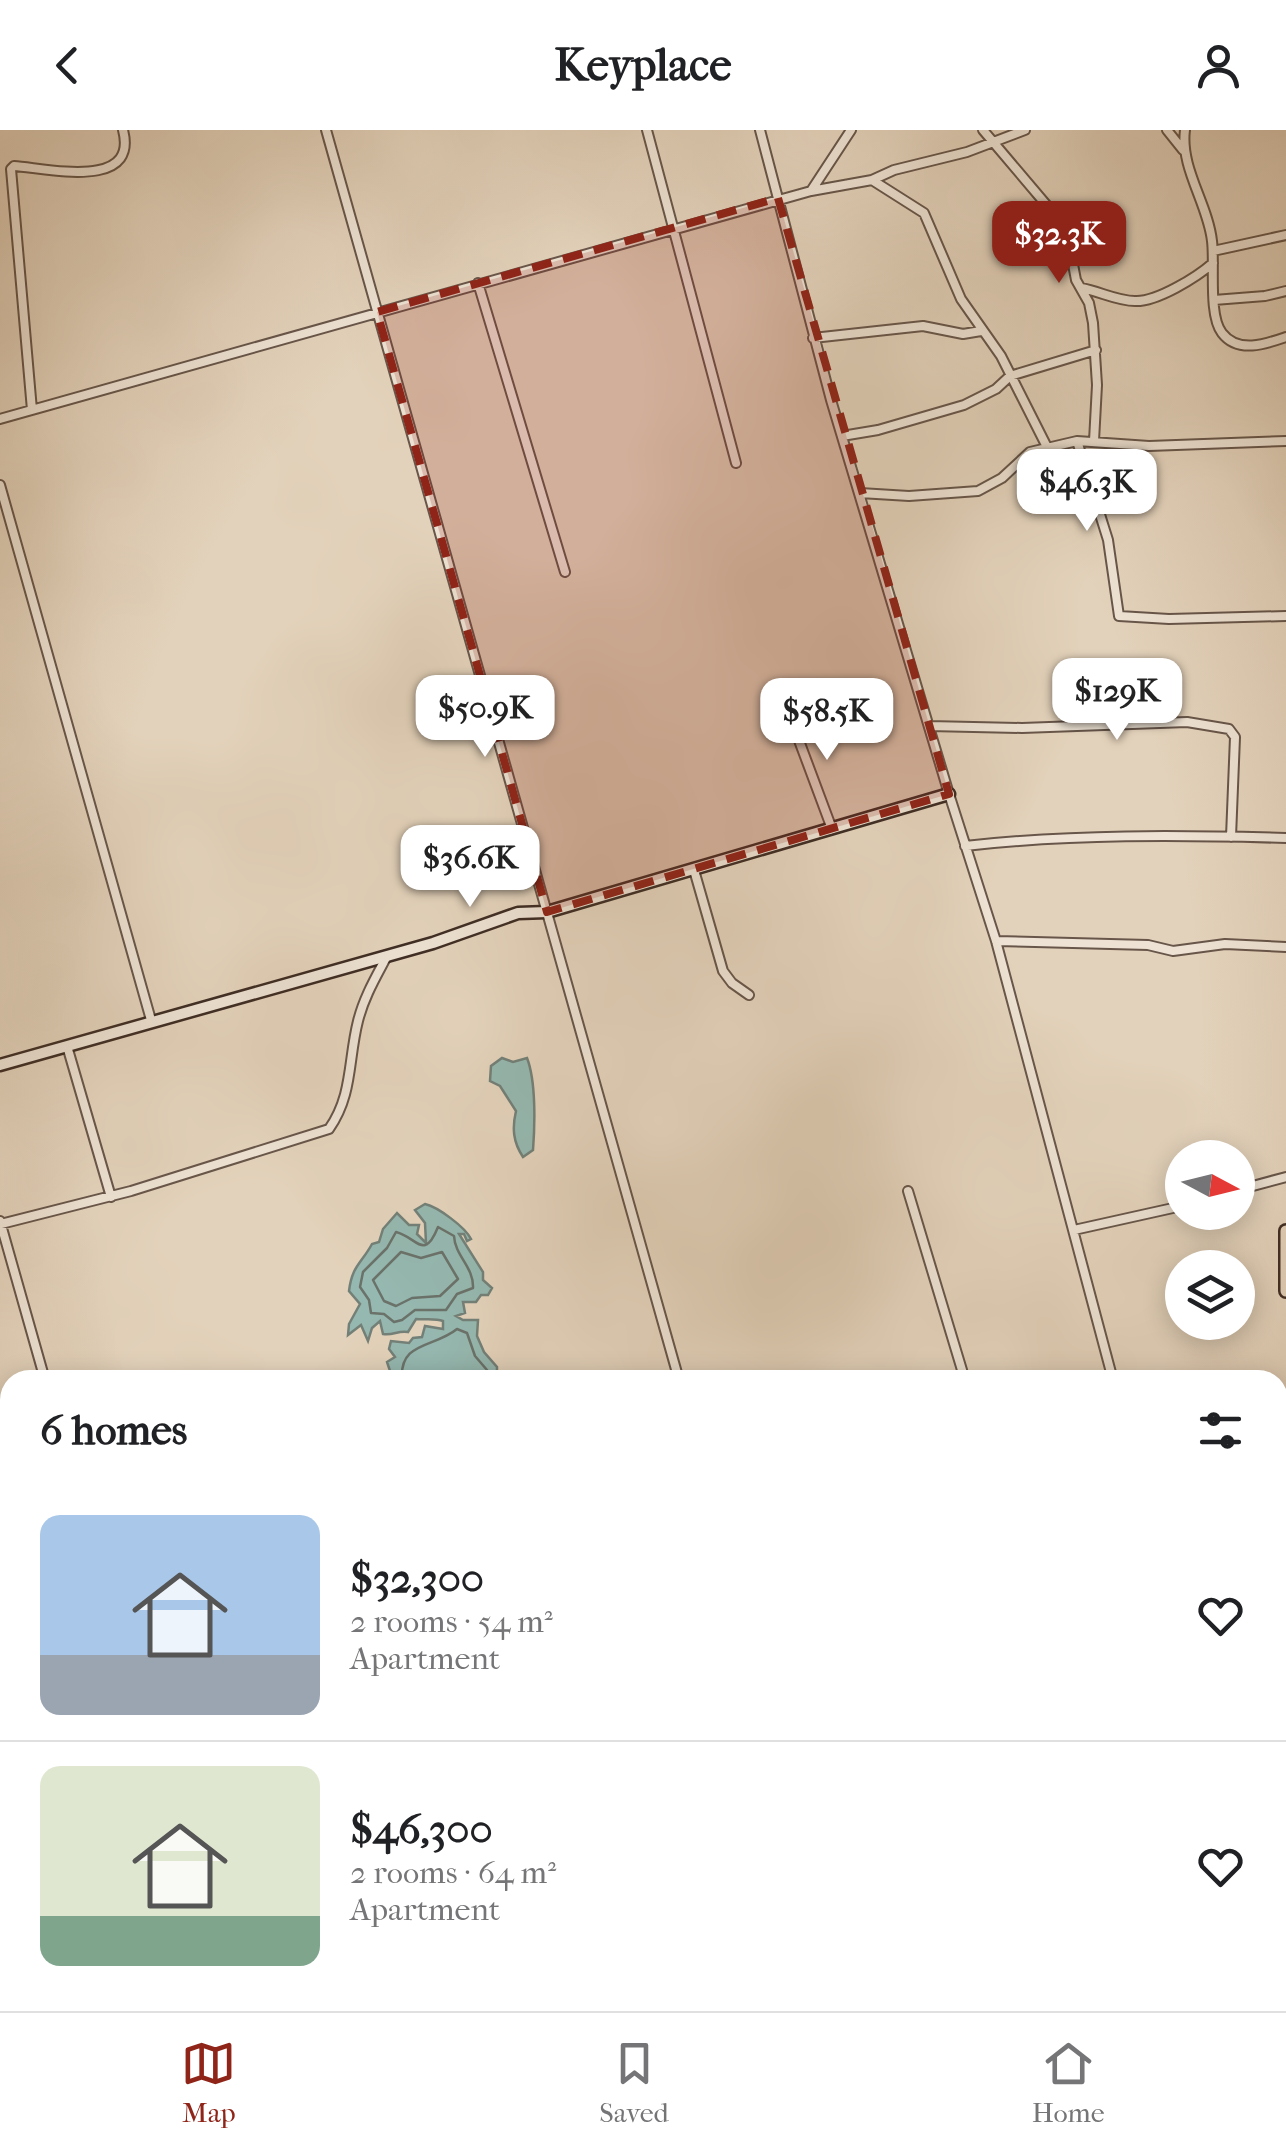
<!DOCTYPE html>
<html lang="en">
<head>
<meta charset="utf-8">
<style>
  :root { --surface:#fff; --page:#f2f2f2; --text:#202124; --muted:#757577; --line:#e0e0e0; --accent:#8f2418 }
  body { margin:0; font-family:"IM FELL French Canon",serif; background:var(--page); color:var(--text); height:100vh; display:flex; flex-direction:column; font-size:38px; white-space:nowrap }
  * { box-sizing:border-box; margin:0 }
  p { font-size:32px; color:var(--muted) }
  .icon { flex:none; width:55px; height:55px; fill:none; stroke:currentColor; stroke-width:2; stroke-linecap:round; stroke-linejoin:round }
  .map { position:relative; flex:1; overflow:hidden }
  .details { position:absolute; left:0px; top:1240px; width:1288px; height:642px; display:flex; flex-direction:column; background:var(--surface); border-radius:30px 30px 0 0; box-shadow:0 5px 25px #0003 }
  .details>* { flex:none }
  .needle { width:65px; rotate:97deg }
  .fabs { position:absolute; left:1165px; top:1010px; display:grid; gap:20px }
  .fabs a { display:grid; place-items:center; width:90px; height:90px; border-radius:50%; background:var(--surface); box-shadow:0 5px 25px #0003; font-size:50px }
  .price { position:absolute; translate:-50% -85px; padding:0 22px; border-radius:20px; background:#fff; color:#222; font-size:32px; line-height:65px; filter:drop-shadow(0 2px 5px #0008) }
  .price::after { content:''; position:absolute; left:50%; top:60px; width:30px; height:22px; margin-left:-15px; background:inherit; clip-path:polygon(0 0,100% 0,50% 100%) }
  .price.selected { background:var(--accent); color:#fff }
  ul { padding:0; list-style:none }
  li { display:flex; align-items:center; gap:30px; height:250px; padding:0 40px }
  li+li { border-top:2px solid var(--line) }
  li span { display:grid; place-items:center; flex:none; width:280px; height:200px; border-radius:20px; color:#555 }
  li>.icon { margin-inline-start:auto }
  span .icon { width:120px; height:120px; fill:#fffc; stroke-width:1 }
  li b { font-size:42px }
  h2 { display:flex; justify-content:space-between; align-items:center; height:120px; padding:0 40px; font-size:42px }
  header { display:flex; justify-content:space-between; align-items:center; height:130px; padding:0 40px; background:var(--surface); font-size:45px; font-weight:800 }
  .tab-bar { display:flex; justify-content:space-around; align-items:center; height:140px; border-top:2px solid var(--line); background:var(--surface); font-size:28px; color:var(--muted) }
  .tab-bar a { display:grid; justify-items:center; gap:5px }
  .tab-bar .selected { color:var(--accent) }
  .map>svg:first-child { display:block }
</style>
</head>
<body>
<header><svg class="icon" aria-label="back" viewBox="0 0 24 24"><path d="M15 5l-7 7 7 7"/></svg>Keyplace<svg class="icon" aria-label="person" viewBox="0 0 24 24"><circle cx="12" cy="8" r="4"/><path d="M4 21q1-7 8-7t8 7"/></svg></header>
<div class="map">
<svg width="1286" height="1881" viewBox="0 0 1286 1881">
  <rect width="100%" height="100%" fill="#e3d2bb"/>
  <filter id="stains"><feTurbulence type="fractalNoise" baseFrequency=".002" numOctaves="4"/><feColorMatrix values="0 0 0 0 .2 0 0 0 0 .09 0 0 0 0 .02 0 0 0 .5 -.17"/></filter>
  <radialGradient id="worn" r=".72"><stop offset=".6" stop-color="#630" stop-opacity="0"/><stop offset="1" stop-color="#630" stop-opacity=".3"/></radialGradient>
  <path fill="#95b8b0" stroke="#738078" stroke-width="2.5" d="M 502,928 L 513,932 L 527,928 C 536,951 535,994 533,1020 L 523,1027 C 513,1012 512,998 516,981 L 500,956 L 490,951 L 491,936 Z
    M 425,1074 C 438,1077 465,1097 471,1109 L 467,1111 L 464,1104 L 459,1104 L 483,1142 L 483,1150 L 492,1158 L 488,1165 L 481,1165 L 476,1172 L 463,1172 L 465,1183 L 456,1186 L 463,1190 L 478,1190 L 477,1206 L 484,1222 L 497,1237 L 497,1250 L 393,1250 L 387,1232 L 395,1227 L 389,1219 L 391,1211 L 409,1213 L 413,1208 L 422,1207 L 425,1196 L 443,1199 L 443,1191 C 435,1188 425,1190 416,1189 L 408,1202 C 398,1200 393,1206 383,1204 L 380,1191 L 372,1198 L 368,1211 L 361,1195 L 348,1205 L 349,1194 L 360,1174 L 349,1161 C 352,1136 361,1134 372,1114 L 379,1112 L 383,1099 L 397,1083 L 409,1095 L 419,1095 L 417,1104 L 426,1113 L 425,1093 L 415,1080 Z"/>
  <g fill="none" stroke-linecap="round" stroke-linejoin="round">
    <path stroke="#6a726a" stroke-width="2.5" d="M 438,1097 L 454,1106 C 455,1126 474,1137 473,1158 L 457,1164 L 446,1180 L 415,1180 L 402,1190 L 394,1192 L 384,1184 L 371,1183 L 369,1170 L 360,1157 L 363,1142 L 387,1118 L 396,1102 C 417,1107 424,1132 438,1097 Z
      M 401,1122 L 421,1128 L 442,1122 L 458,1149 L 440,1166 L 412,1168 L 396,1176 L 384,1171 L 373,1150 Z
      M 402,1250 C 399,1211 434,1218 457,1199 L 467,1203 L 475,1226 L 487,1240 L 488,1250"/>
    <g stroke="#68564a" stroke-width="12">
      <path id="street" d="M 326,0 L 679,1250
        M 647,0 L 736,333
        M 760,0 L 831,270 L 949,664 L 996,811 L 1113,1250
        M 983,0 L 1066,98 L 1076,150 L 1089,173 L 1093,193 L 1097,255 L 1094,311
        M 1167,0 L 1183,20
        M 1185,0 C 1180,38 1208,74 1212,111 C 1215,134 1208,185 1222,203 C 1238,224 1266,214 1286,207
        M 872,50 L 924,83 L 961,169 L 1001,226 L 1047,317
        M 811,61 L 872,50 L 894,40 L 967,22 L 1025,0
        M 1213,121 L 1286,105
        M 478,153 L 565,442
        M 1081,158 C 1099,161 1117,171 1135,171 C 1157,172 1197,147 1213,133
        M 1214,170 L 1265,166 L 1286,161
        M 813,208 L 923,196 L 963,204 L 981,201
        M 32,280 L 11,39 L 14,36 C 46,38 139,61 123,0
        M 0,289 L 811,61 L 851,0
        M 842,306 L 878,300 L 964,275 L 996,259 L 1010,246 L 1096,220
        M 1077,311 L 1108,410 L 1119,486 L 1169,489 L 1286,486
        M 0,355 L 151,890
        M 860,363 L 909,366 L 978,361 L 1002,348 L 1030,322 L 1077,311 L 1149,316 L 1286,311
        M 788,581 L 832,699
        M 929,596 L 1022,598 L 1187,592 L 1229,599 L 1235,607 L 1231,707
        M 965,716 C 1072,704 1179,705 1286,708
        M 694,740 L 723,841 L 732,853 L 749,865
        M 996,811 L 1148,815 L 1173,821 L 1225,814 L 1286,817
        M 67,916 L 111,1067
        M 1238,1060 L 1286,1047
        M 908,1061 L 965,1250
        M 0,1091 L 45,1250
        M 1,1094 L 131,1061 L 329,999 C 353,965 348,930 358,891 C 364,867 376,847 387,826
        M 1074,1100 L 1182,1076
        M 0,1581 L 10,1578
        M 0,1586 L 10,1618
        M 1278,1827 L 1286,1857
        M 80,1872 L 82,1881
        M 229,1872 L 231,1881
        M 852,1872 L 854,1881
        M 1065,1872 L 1067,1881
        M 1185,1872 L 1187,1881
        M 101,1881 L 131,1872
        M 1246,1881 L 1276,1872"/>
    </g>
    <g stroke="#3f2d24" stroke-width="15">
      <path id="secondary" d="M 0,935 L 433,813 L 518,783 L 547,782 L 949,664"/>
    </g>
    <g stroke="#3f2d24" stroke-width="16">
      <path id="primary" d="M 1286,1101 L 1286,1161"/>
    </g>
    <use href="#street" stroke="#ede2d3" stroke-width="8"/>
    <use href="#secondary" stroke="#ede2d3" stroke-width="10"/>
    <use href="#primary" stroke="#e3d2bb" stroke-width="11"/>
  </g>
  <path fill="#8f2418" fill-opacity="0.2" stroke="#8f2418" stroke-width="8" stroke-dasharray="20 12" stroke-linejoin="round" d="M 778,68 L 949,664 L 547,782 L 377,182 Z"/>
  <rect width="100%" height="100%" filter="url(#stains)"/>
  <rect width="100%" height="100%" fill="url(#worn)"/>
</svg>
<div class="fabs">
<a><svg class="needle" viewBox="-14 -14 28 28"><path d="M0-13l5 13h-10z" fill="#e53935"/><path d="M0 13l5-13h-10z" fill="#757577"/></svg></a>
<a><svg class="icon" aria-label="layers" viewBox="0 0 24 24"><path d="M12 4l9 5-9 5-9-5zM3 14l9 5 9-5"/></svg></a>
</div>
<b class="price selected" style="left:1059px;top:156px">$32.3K</b>
<b class="price" style="left:1087px;top:404px">$46.3K</b>
<b class="price" style="left:1117px;top:613px">$129K</b>
<b class="price" style="left:485px;top:630px">$50.9K</b>
<b class="price" style="left:827px;top:633px">$58.5K</b>
<b class="price" style="left:470px;top:780px">$36.6K</b>
<section class="details">
<h2>6 homes<svg class="icon" aria-label="filters" viewBox="0 0 24 24"><path d="M4 7h16M4 17h16"/><circle cx="9" cy="7" r="2"/><circle cx="15" cy="17" r="2"/></svg></h2>
<ul>
<li><span style="background:linear-gradient(#a9c7e8 70%,#9aa5b1 0)"><svg class="icon" aria-label="home" viewBox="0 0 24 24"><path d="M3 11l9-7 9 7M6 9v11h12V9"/></svg></span><div><b>$32,300</b><p>2 rooms · 54 m²</p><p>Apartment</p></div><svg class="icon" aria-label="heart" viewBox="0 0 24 24"><path d="M12 20l-8-8c-3-5 5-10 8-4 3-6 11-1 8 4z"/></svg></li>
<li><span style="background:linear-gradient(#dfe7d0 75%,#7fa58c 0)"><svg class="icon" aria-label="home" viewBox="0 0 24 24"><path d="M3 11l9-7 9 7M6 9v11h12V9"/></svg></span><div><b>$46,300</b><p>2 rooms · 64 m²</p><p>Apartment</p></div><svg class="icon" aria-label="heart" viewBox="0 0 24 24"><path d="M12 20l-8-8c-3-5 5-10 8-4 3-6 11-1 8 4z"/></svg></li>
</ul>
</section>
</div>
<nav class="tab-bar">
<a class="selected"><svg class="icon" aria-label="map" viewBox="0 0 24 24"><path d="M3 6l6-2 6 2 6-2v14l-6 2-6-2-6 2zM9 4v14M15 6v14"/></svg>Map</a>
<a><svg class="icon" aria-label="saved" viewBox="0 0 24 24"><path d="M7 4h10v16l-5-4-5 4z"/></svg>Saved</a>
<a><svg class="icon" aria-label="home" viewBox="0 0 24 24"><path d="M3 11l9-7 9 7M6 9v11h12V9"/></svg>Home</a>
</nav>
</body>
</html>
